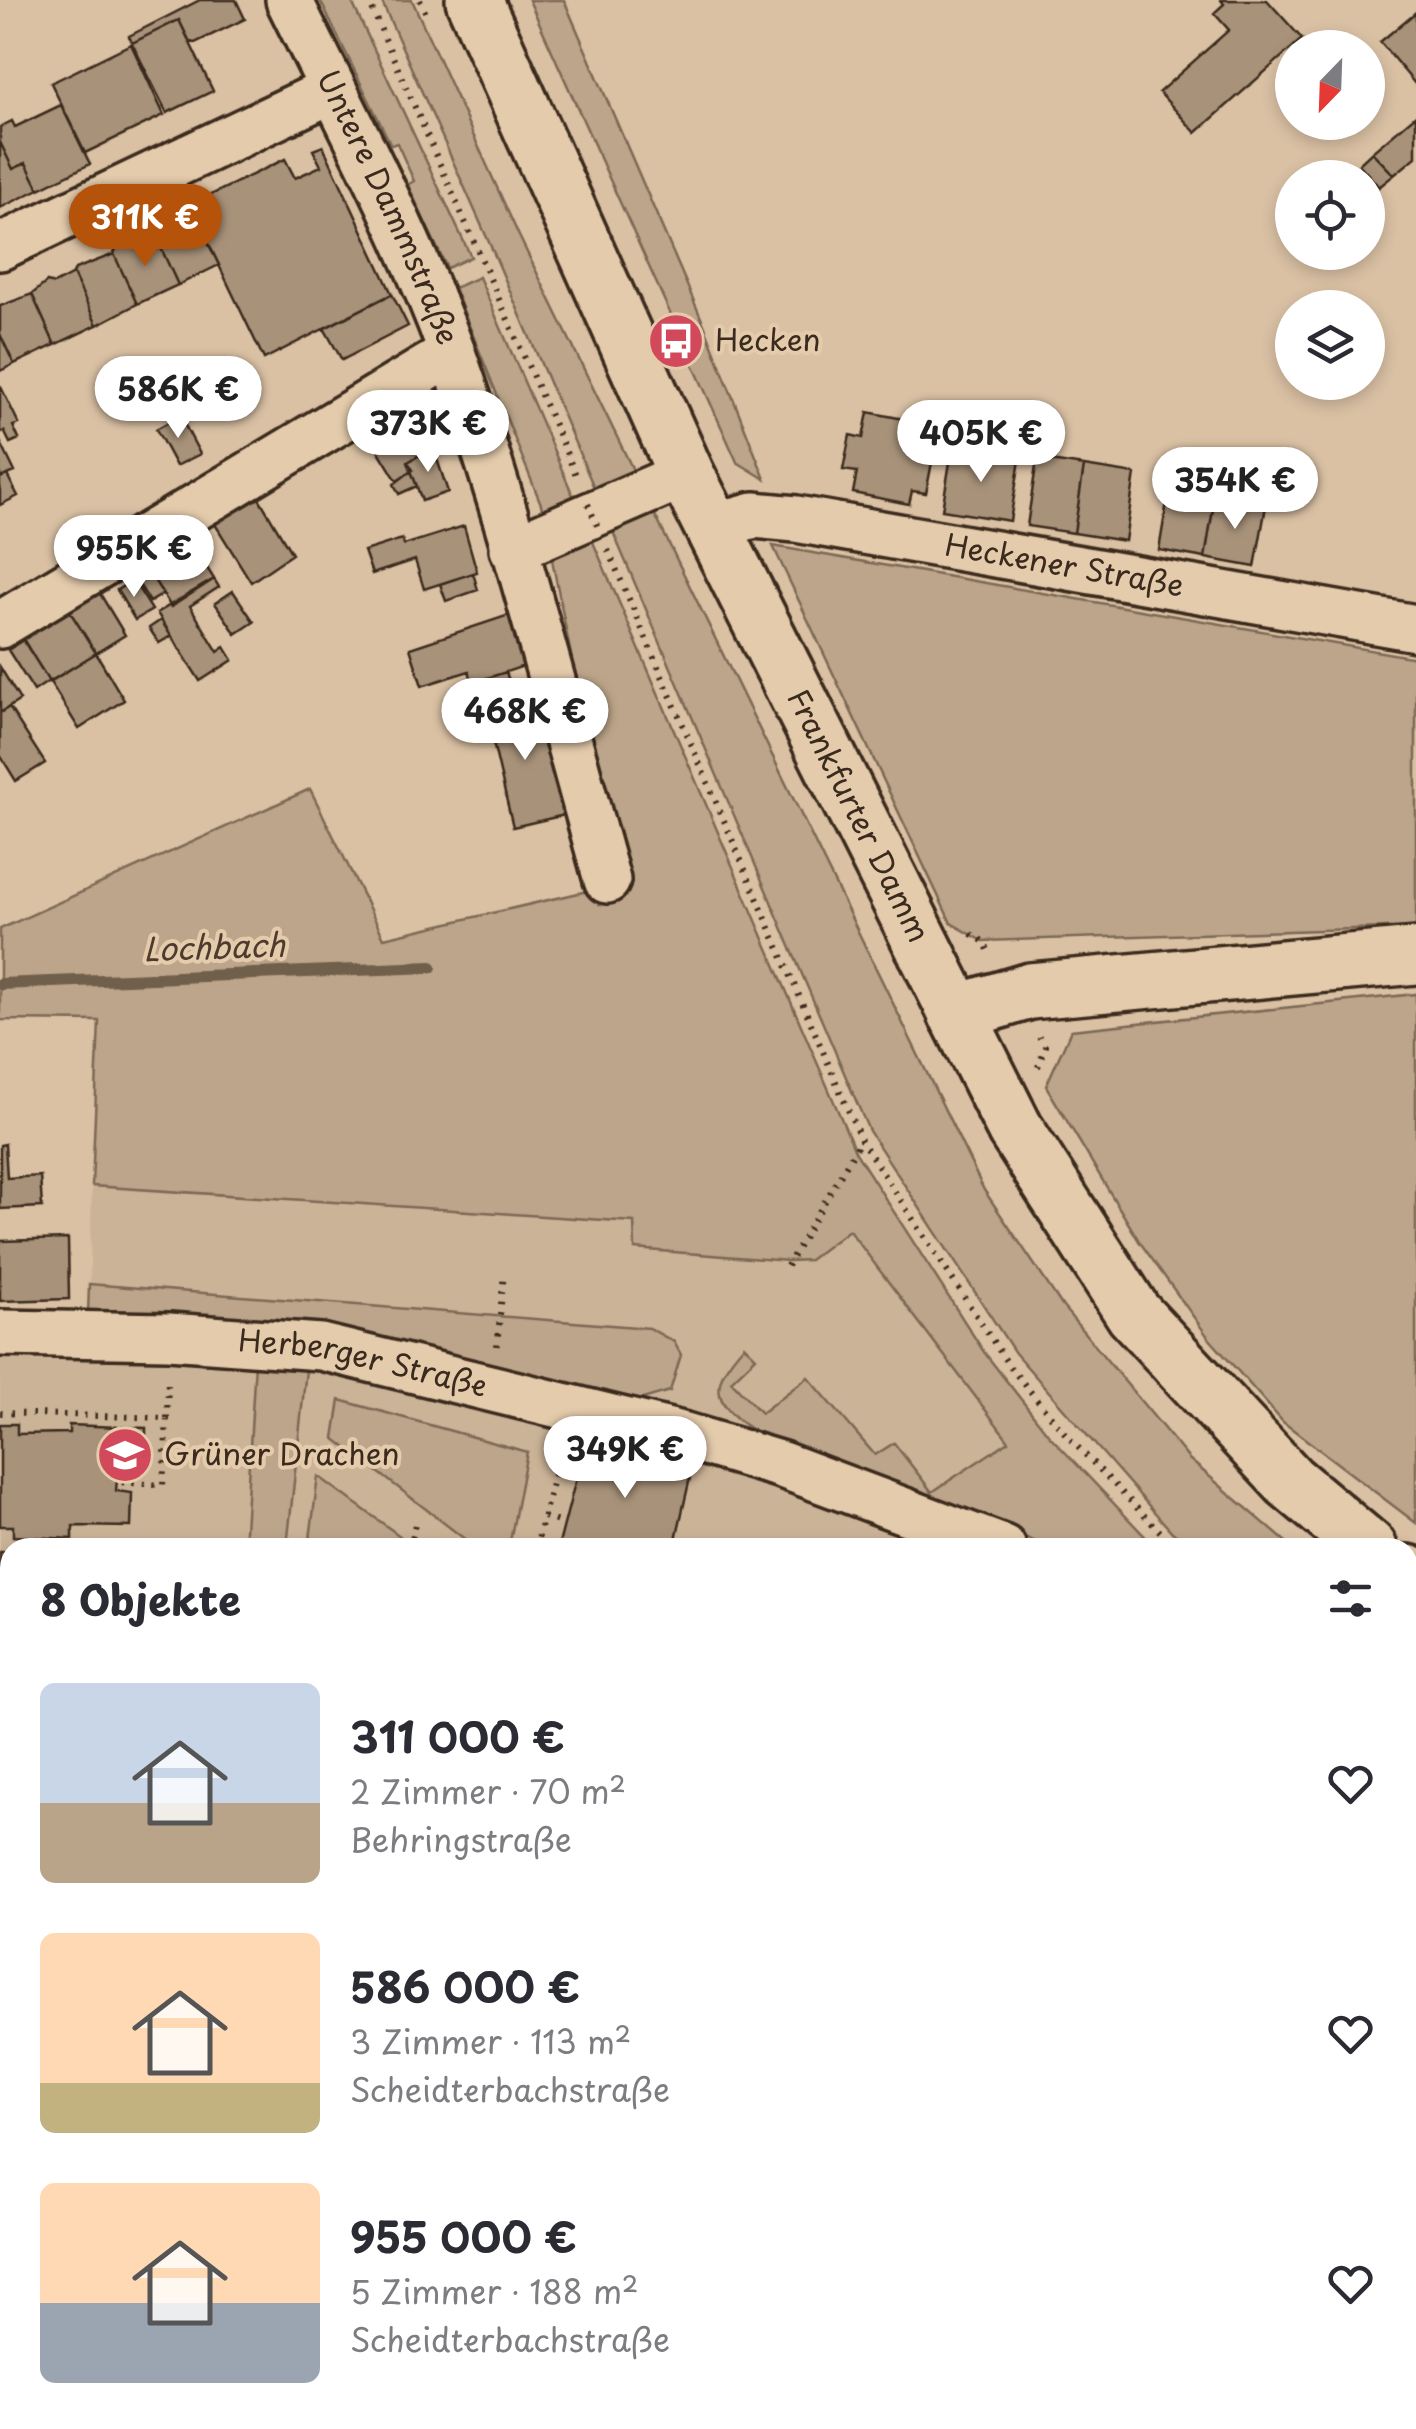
<!DOCTYPE html>
<html lang="de">
<head>
<meta charset="utf-8">
<style>
  :root { --surface:#fff; --page:#f7f7f7; --text:#2b2b33; --muted:#7c7c81; --accent:#b45309 }
  body { margin:0; font-family:"Playpen Sans",sans-serif; background:var(--page); color:var(--text); height:100vh; display:flex; flex-direction:column; font-size:38px; white-space:nowrap }
  * { box-sizing:border-box; margin:0 }
  p { font-size:32px; color:var(--muted) }
  .icon { flex:none; width:55px; height:55px; fill:none; stroke:currentColor; stroke-width:2; stroke-linecap:round; stroke-linejoin:round }
  .map { position:relative; flex:1; overflow:hidden }
  .details { position:absolute; left:0px; top:1538px; width:1418px; height:892px; display:flex; flex-direction:column; background:var(--surface); border-radius:30px 30px 0 0; box-shadow:0 5px 15px #0003 }
  .details>* { flex:none }
  .needle { width:65px; rotate:203deg }
  .tools { position:absolute; left:1275px; top:30px; display:grid; gap:20px }
  .tools a { display:grid; place-items:center; width:110px; height:110px; border-radius:50%; background:var(--surface); box-shadow:0 5px 15px #0003; font-size:50px }
  .price { position:absolute; translate:-50% -85px; padding:0 22px; border-radius:35px; background:#fff; color:#222; font-size:32px; line-height:65px; filter:drop-shadow(0 2px 5px #0008) }
  .price::after { content:''; position:absolute; left:50%; top:60px; width:30px; height:22px; margin-left:-15px; background:inherit; clip-path:polygon(0 0,100% 0,50% 100%) }
  .price.current { background:var(--accent); color:#fff }
  ul { padding:0; list-style:none }
  li { display:flex; align-items:center; gap:30px; height:250px; padding:0 40px }
  li span { display:grid; place-items:center; flex:none; width:280px; height:200px; border-radius:15px; color:#555 }
  li>.icon { margin-inline-start:auto }
  span .icon { width:120px; height:120px; fill:#fffc; stroke-width:1 }
  li b { font-size:42px }
  h2 { display:flex; justify-content:space-between; align-items:center; height:120px; padding:0 40px; font-size:42px }
  .map>svg:first-child { display:block }
</style>
</head>
<body>
<div class="map">
<svg width="1416" height="2429" viewBox="0 0 1416 2429">
  <rect width="100%" height="100%" fill="#dac1a4"/>
  <filter id="ink" filterUnits="userSpaceOnUse"><feTurbulence type="fractalNoise" baseFrequency=".01" numOctaves="2"/><feDisplacementMap in="SourceGraphic" scale="20" xChannelSelector="R" yChannelSelector="G"/><feConvolveMatrix kernelMatrix="1 2 1 2 8 2 1 2 1" color-interpolation-filters="sRGB"/></filter>
  <g filter="url(#ink)">
    <path fill="#cbb397" d="M 92,1186 L 635,1222 L 635,1249 L 810,1259 L 849,1229 L 1009,1441 L 1110,1547 L 10,1548 L 10,1552 L 0,1552 L 0,1346 L 88,1351 Z
      M 1408,1767 L 1416,1773 L 1416,2429 L 277,2429 L 274,2420 L 1408,2420 Z"/>
    <path fill="#bca58a" stroke="#7c6854" stroke-width="2.5" d="M 320,0 L 351,0 L 471,257 L 447,268 L 407,185 L 414,181 L 397,143 L 391,145 Z
      M 381,0 L 412,0 L 519,236 L 984,1190 L 1063,1307 L 1189,1459 L 1292,1547 L 1191,1547 L 1172,1532 L 1015,1353 L 869,1131 L 492,249 Z
      M 529,0 L 564,0 L 705,327 L 765,479 L 737,462 Z
      M 479,277 L 856,1153 L 984,1352 L 1048,1434 L 1155,1547 L 1049,1547 L 751,1429 C 708,1400 712,1381 744,1345 L 756,1357 L 731,1381 L 761,1413 L 808,1377 L 875,1455 L 894,1443 L 932,1492 L 1009,1441 L 849,1230 L 809,1260 L 789,1261 L 635,1249 L 634,1222 L 92,1186 L 99,1021 L 0,1020 L 0,929 L 310,789 L 384,938 L 622,883 L 601,806 L 541,504 L 454,288 Z
      M 773,546 L 1416,658 L 1416,927 L 983,941 L 951,923 Z
      M 1416,994 L 1416,1523 L 1283,1422 L 1208,1337 L 1139,1241 L 1046,1086 L 1071,1030 Z
      M 89,1284 L 649,1328 L 674,1342 L 681,1355 L 670,1391 L 636,1401 L 88,1316 Z
      M 255,1362 L 306,1370 L 287,1547 L 244,1548 Z
      M 340,1400 L 527,1452 L 509,1547 L 475,1547 L 334,1438 Z
      M 318,1476 L 400,1536 L 399,1547 L 309,1547 Z"/>
    <g fill="none" stroke-linecap="round" stroke-linejoin="round">
      <path stroke="#705e4b" stroke-width="12" d="M 0,984 L 431,967"/>
    </g>
    <path fill="#a8927a" stroke="#3b2a1e" stroke-width="2.5" d="M 200,0 L 236,0 L 245,19 L 195,43 L 190,42 L 179,20 L 132,43 L 129,36 Z
      M 1221,0 L 1267,0 L 1302,39 L 1196,133 L 1159,92 L 1229,30 L 1214,13 L 1224,4 Z
      M 1416,12 L 1416,85 L 1380,42 Z
      M 179,20 L 213,91 L 167,113 L 132,43 Z
      M 131,44 L 164,115 L 85,153 L 51,83 Z
      M 61,105 L 90,164 L 39,189 L 26,163 L 13,169 L 0,142 L 0,127 L 12,121 L 15,127 Z
      M 1416,115 L 1416,157 L 1394,175 L 1372,152 Z
      M 0,142 L 13,169 L 26,163 L 39,189 L 0,208 Z
      M 323,146 L 392,294 L 264,359 L 190,205 L 285,159 L 295,178 L 321,166 L 313,150 Z
      M 1372,152 L 1394,175 L 1379,187 L 1359,164 Z
      M 190,205 L 219,265 L 178,285 L 155,235 L 177,224 L 173,214 Z
      M 155,235 L 178,285 L 137,304 L 114,254 L 117,246 L 128,241 L 135,244 Z
      M 114,254 L 137,304 L 97,325 L 73,274 L 75,269 Z
      M 73,274 L 97,325 L 55,345 L 32,294 L 47,282 L 54,284 Z
      M 32,294 L 55,345 L 14,364 L 0,334 L 0,306 Z
      M 392,294 L 408,326 L 342,360 L 324,328 Z
      M 0,334 L 14,364 L 0,371 Z
      M 0,385 L 19,424 L 13,426 L 19,439 L 10,443 L 4,431 L 0,433 Z
      M 405,401 L 433,447 L 408,462 L 413,470 L 397,481 L 364,427 Z
      M 868,412 L 939,426 L 926,493 L 912,491 L 909,504 L 853,493 L 857,472 L 843,470 L 850,435 L 863,438 Z
      M 180,416 L 200,454 L 176,466 L 156,429 Z
      M 0,441 L 15,472 L 0,478 Z
      M 433,447 L 448,492 L 422,501 L 408,462 Z
      M 952,450 L 1020,460 L 1010,521 L 942,510 Z
      M 1037,459 L 1084,466 L 1074,533 L 1027,526 Z
      M 1084,466 L 1135,474 L 1125,541 L 1074,533 Z
      M 411,471 L 417,486 L 399,494 L 394,484 Z
      M 7,475 L 18,496 L 0,505 L 0,478 Z
      M 1169,490 L 1215,497 L 1205,558 L 1159,550 Z
      M 256,493 L 292,554 L 251,582 L 213,521 Z
      M 1215,497 L 1266,506 L 1255,567 L 1205,558 Z
      M 464,526 L 477,572 L 424,589 L 415,560 L 372,574 L 364,551 L 402,539 L 404,545 Z
      M 188,537 L 214,579 L 171,607 L 144,564 Z
      M 144,564 L 163,594 L 150,602 L 131,572 Z
      M 473,573 L 478,590 L 446,601 L 440,584 Z
      M 214,579 L 219,587 L 190,606 L 218,652 L 225,647 L 233,660 L 200,681 L 157,613 Z
      M 133,580 L 152,610 L 135,620 L 117,590 Z
      M 233,591 L 254,622 L 236,634 L 215,603 Z
      M 99,592 L 125,635 L 96,653 L 69,610 Z
      M 69,610 L 96,653 L 49,682 L 23,639 Z
      M 509,615 L 524,666 L 473,683 L 469,671 L 422,686 L 410,648 Z
      M 161,620 L 171,636 L 159,643 L 149,628 Z
      M 23,640 L 49,681 L 34,691 L 8,650 Z
      M 96,653 L 124,700 L 79,729 L 50,682 Z
      M 0,667 L 20,700 L 0,713 Z
      M 506,672 L 512,690 L 480,700 L 474,682 Z
      M 534,700 L 569,814 L 513,827 L 490,730 L 480,732 L 475,715 Z
      M 9,707 L 45,763 L 16,781 L 0,755 L 0,713 Z
      M 5,1144 L 7,1178 L 40,1176 L 42,1207 L 0,1209 L 0,1145 Z
      M 68,1239 L 69,1299 L 0,1301 L 0,1241 Z
      M 0,1424 L 17,1424 L 17,1434 L 69,1433 L 69,1425 L 146,1428 L 146,1467 L 118,1466 L 116,1491 L 132,1493 L 131,1527 L 73,1526 L 73,1539 L 13,1536 L 13,1526 L 0,1526 Z
      M 586,1440 L 692,1469 L 674,1548 L 558,1548 Z
      M 0,1552 L 10,1552 L 10,1580 L 0,1580 Z
      M 4,1654 L 10,1660 L 10,1680 L 0,1688 L 0,1657 Z
      M 1408,1907 L 1416,1910 L 1416,1990 L 1408,1987 Z
      M 10,2069 L 10,2127 L 0,2130 L 0,2073 Z
      M 10,2127 L 10,2183 L 3,2186 L 0,2130 Z
      M 1408,2301 L 1416,2302 L 1416,2429 L 1148,2429 L 1148,2420 L 1408,2420 Z
      M 71,2420 L 154,2420 L 158,2429 L 74,2429 Z
      M 712,2420 L 1092,2420 L 1091,2429 L 712,2429 Z"/>
    <g fill="none" stroke-linecap="round" stroke-linejoin="round">
      <g stroke="#3b2a1e" stroke-width="52">
        <g id="minor">
          <path id="s1" d="M 289,0 C 345,115 407,230 451,350 C 513,523 557,703 607,880"/>
          <path d="M 0,247 L 332,90"/>
          <path id="s2" d="M 715,526 L 754,515 L 796,519 L 1416,628"/>
          <path d="M 513,549 L 686,474"/>
          <path d="M 0,625 L 452,353"/>
          <path id="s3" d="M 0,1333 L 169,1336 L 321,1347 L 682,1435 L 782,1465 L 1003,1548"/>
          <path d="M 1408,1812 L 1416,1818"/>
          <path d="M 0,1853 L 10,1869"/>
          <path d="M 1408,2005 L 1416,2007"/>
          <path d="M 1408,2045 L 1416,2046"/>
          <path d="M 0,2391 L 5,2408 L 10,2406"/>
          <path d="M 227,2420 L 230,2429"/>
        </g>
      </g>
      <g stroke="#3b2a1e" stroke-width="62">
        <g id="major">
          <path id="s4" d="M 474,0 L 686,474 L 1015,1129 L 1134,1314 L 1289,1481 L 1369,1548"/>
          <path d="M 956,1013 L 1030,991 L 1416,956"/>
          <path d="M 1408,1573 L 1416,1578"/>
        </g>
      </g>
      <path stroke="#3b2a1e" stroke-width="6" stroke-dasharray="2.5 8" stroke-linecap="butt" d="M 368,0 L 576,475
        M 420,0 L 427,16
        M 608,550 L 861,1140 L 1010,1367 L 1068,1437 L 1176,1548
        M 971,934 L 983,941 L 990,953
        M 1038,1067 L 1045,1046 L 1039,1037
        M 787,1266 L 861,1140
        M 497,1346 L 504,1273
        M 0,1413 L 167,1418 L 163,1485 L 116,1482
        M 167,1418 L 168,1378
        M 544,1517 L 564,1524
        M 410,1548 L 416,1519
        M 536,1548 L 561,1447
        M 1408,1727 L 1416,1733
        M 0,1778 L 10,1792
        M 1408,1902 L 1416,1903
        M 0,1937 L 10,1953
        M 1111,2429 L 1112,2420"/>
      <use href="#minor" stroke="#e4cbac" stroke-width="45"/>
      <use href="#major" stroke="#e4cbac" stroke-width="55"/>
      <path stroke="#3b2a1e" stroke-width="6" stroke-dasharray="2.5 8" stroke-linecap="butt" d="M 588,504 L 599,530"/>
    </g>
  </g>
  <defs>
    <g id="bus-disc" transform="scale(2.875)"><circle r="9.5" fill="#d1495b" stroke="#e4cbac"/><path d="M-5-6H5V4H4V6H2V4H-2V6H-4V4H-5ZM-3.5-4V0h7V-4ZM-3.5 1.2v1.5H-2V1.2ZM2 1.2v1.5H3.5V1.2Z" fill="#fff"/></g>
    <g id="school-disc" transform="scale(2.875)"><circle r="9.5" fill="#d1495b" stroke="#e4cbac"/><path d="M0-5L7-2L0 1L-7-2ZM-4 1L0 2.5L4 1V4Q0 6-4 4Z" fill="#fff"/></g>
  </defs>
  <g fill-rule="evenodd">
    <use href="#bus-disc" x="676" y="341"/>
    <use href="#school-disc" x="125" y="1455"/>
  </g>
  <g text-anchor="middle" stroke-width="8" stroke-linejoin="round" paint-order="stroke">
    <g font-size="30" fill="#3b2a1e" stroke="#e4cbac">
      <text dy="10" stroke="none"><textPath href="#s1" startOffset="230">Untere Dammstraße</textPath></text>
      <text dy="10" stroke="none"><textPath href="#s2" startOffset="355">Heckener Straße</textPath></text>
      <text dy="10" stroke="none"><textPath href="#s4" startOffset="902">Frankfurter Damm</textPath></text>
      <text dy="10" stroke="none"><textPath href="#s3" startOffset="365">Herberger Straße</textPath></text>
    </g>
    <g font-size="30" fill="#3b2a1e" stroke="#e4cbac" text-anchor="start">
      <text x="715" y="351">Hecken</text>
      <text x="164" y="1465">Grüner Drachen</text>
    </g>
    <g font-size="32" font-style="italic" fill="#4d3b2d" stroke="#e4cbac">
      <text transform="translate(214 948) rotate(-2)" y="11">Lochbach</text>
    </g>
  </g>
</svg>
<div class="tools">
<a><svg class="needle" viewBox="-14 -14 28 28"><path d="M0-13l5 13h-10z" fill="#e53935"/><path d="M0 13l5-13h-10z" fill="#7c7c81"/></svg></a>
<a><svg class="icon" aria-label="locate" viewBox="0 0 24 24"><circle cx="12" cy="12" r="6"/><path d="M12 2v4M12 18v4M2 12h4M18 12h4"/></svg></a>
<a><svg class="icon" aria-label="layers" viewBox="0 0 24 24"><path d="M12 4l9 5-9 5-9-5zM3 14l9 5 9-5"/></svg></a>
</div>
<b class="price current" style="left:145px;top:269px">311K €</b>
<b class="price" style="left:178px;top:441px">586K €</b>
<b class="price" style="left:428px;top:475px">373K €</b>
<b class="price" style="left:981px;top:485px">405K €</b>
<b class="price" style="left:1235px;top:532px">354K €</b>
<b class="price" style="left:134px;top:600px">955K €</b>
<b class="price" style="left:525px;top:763px">468K €</b>
<b class="price" style="left:625px;top:1501px">349K €</b>
<section class="details">
<h2>8 Objekte<svg class="icon" aria-label="filters" viewBox="0 0 24 24"><path d="M4 7h16M4 17h16"/><circle cx="9" cy="7" r="2"/><circle cx="15" cy="17" r="2"/></svg></h2>
<ul>
<li><span style="background:linear-gradient(#c9d6e8 60%,#b9a48a 0)"><svg class="icon" aria-label="home" viewBox="0 0 24 24"><path d="M3 11l9-7 9 7M6 9v11h12V9"/></svg></span><div><b>311 000 €</b><p>2 Zimmer · 70 m²</p><p>Behringstraße</p></div><svg class="icon" aria-label="heart" viewBox="0 0 24 24"><path d="M12 20l-8-8c-3-5 5-10 8-4 3-6 11-1 8 4z"/></svg></li>
<li><span style="background:linear-gradient(#ffd9b3 75%,#c2b280 0)"><svg class="icon" aria-label="home" viewBox="0 0 24 24"><path d="M3 11l9-7 9 7M6 9v11h12V9"/></svg></span><div><b>586 000 €</b><p>3 Zimmer · 113 m²</p><p>Scheidterbachstraße</p></div><svg class="icon" aria-label="heart" viewBox="0 0 24 24"><path d="M12 20l-8-8c-3-5 5-10 8-4 3-6 11-1 8 4z"/></svg></li>
<li><span style="background:linear-gradient(#ffd9b3 60%,#9aa5b1 0)"><svg class="icon" aria-label="home" viewBox="0 0 24 24"><path d="M3 11l9-7 9 7M6 9v11h12V9"/></svg></span><div><b>955 000 €</b><p>5 Zimmer · 188 m²</p><p>Scheidterbachstraße</p></div><svg class="icon" aria-label="heart" viewBox="0 0 24 24"><path d="M12 20l-8-8c-3-5 5-10 8-4 3-6 11-1 8 4z"/></svg></li>
</ul>
</section>
</div>
</body>
</html>
